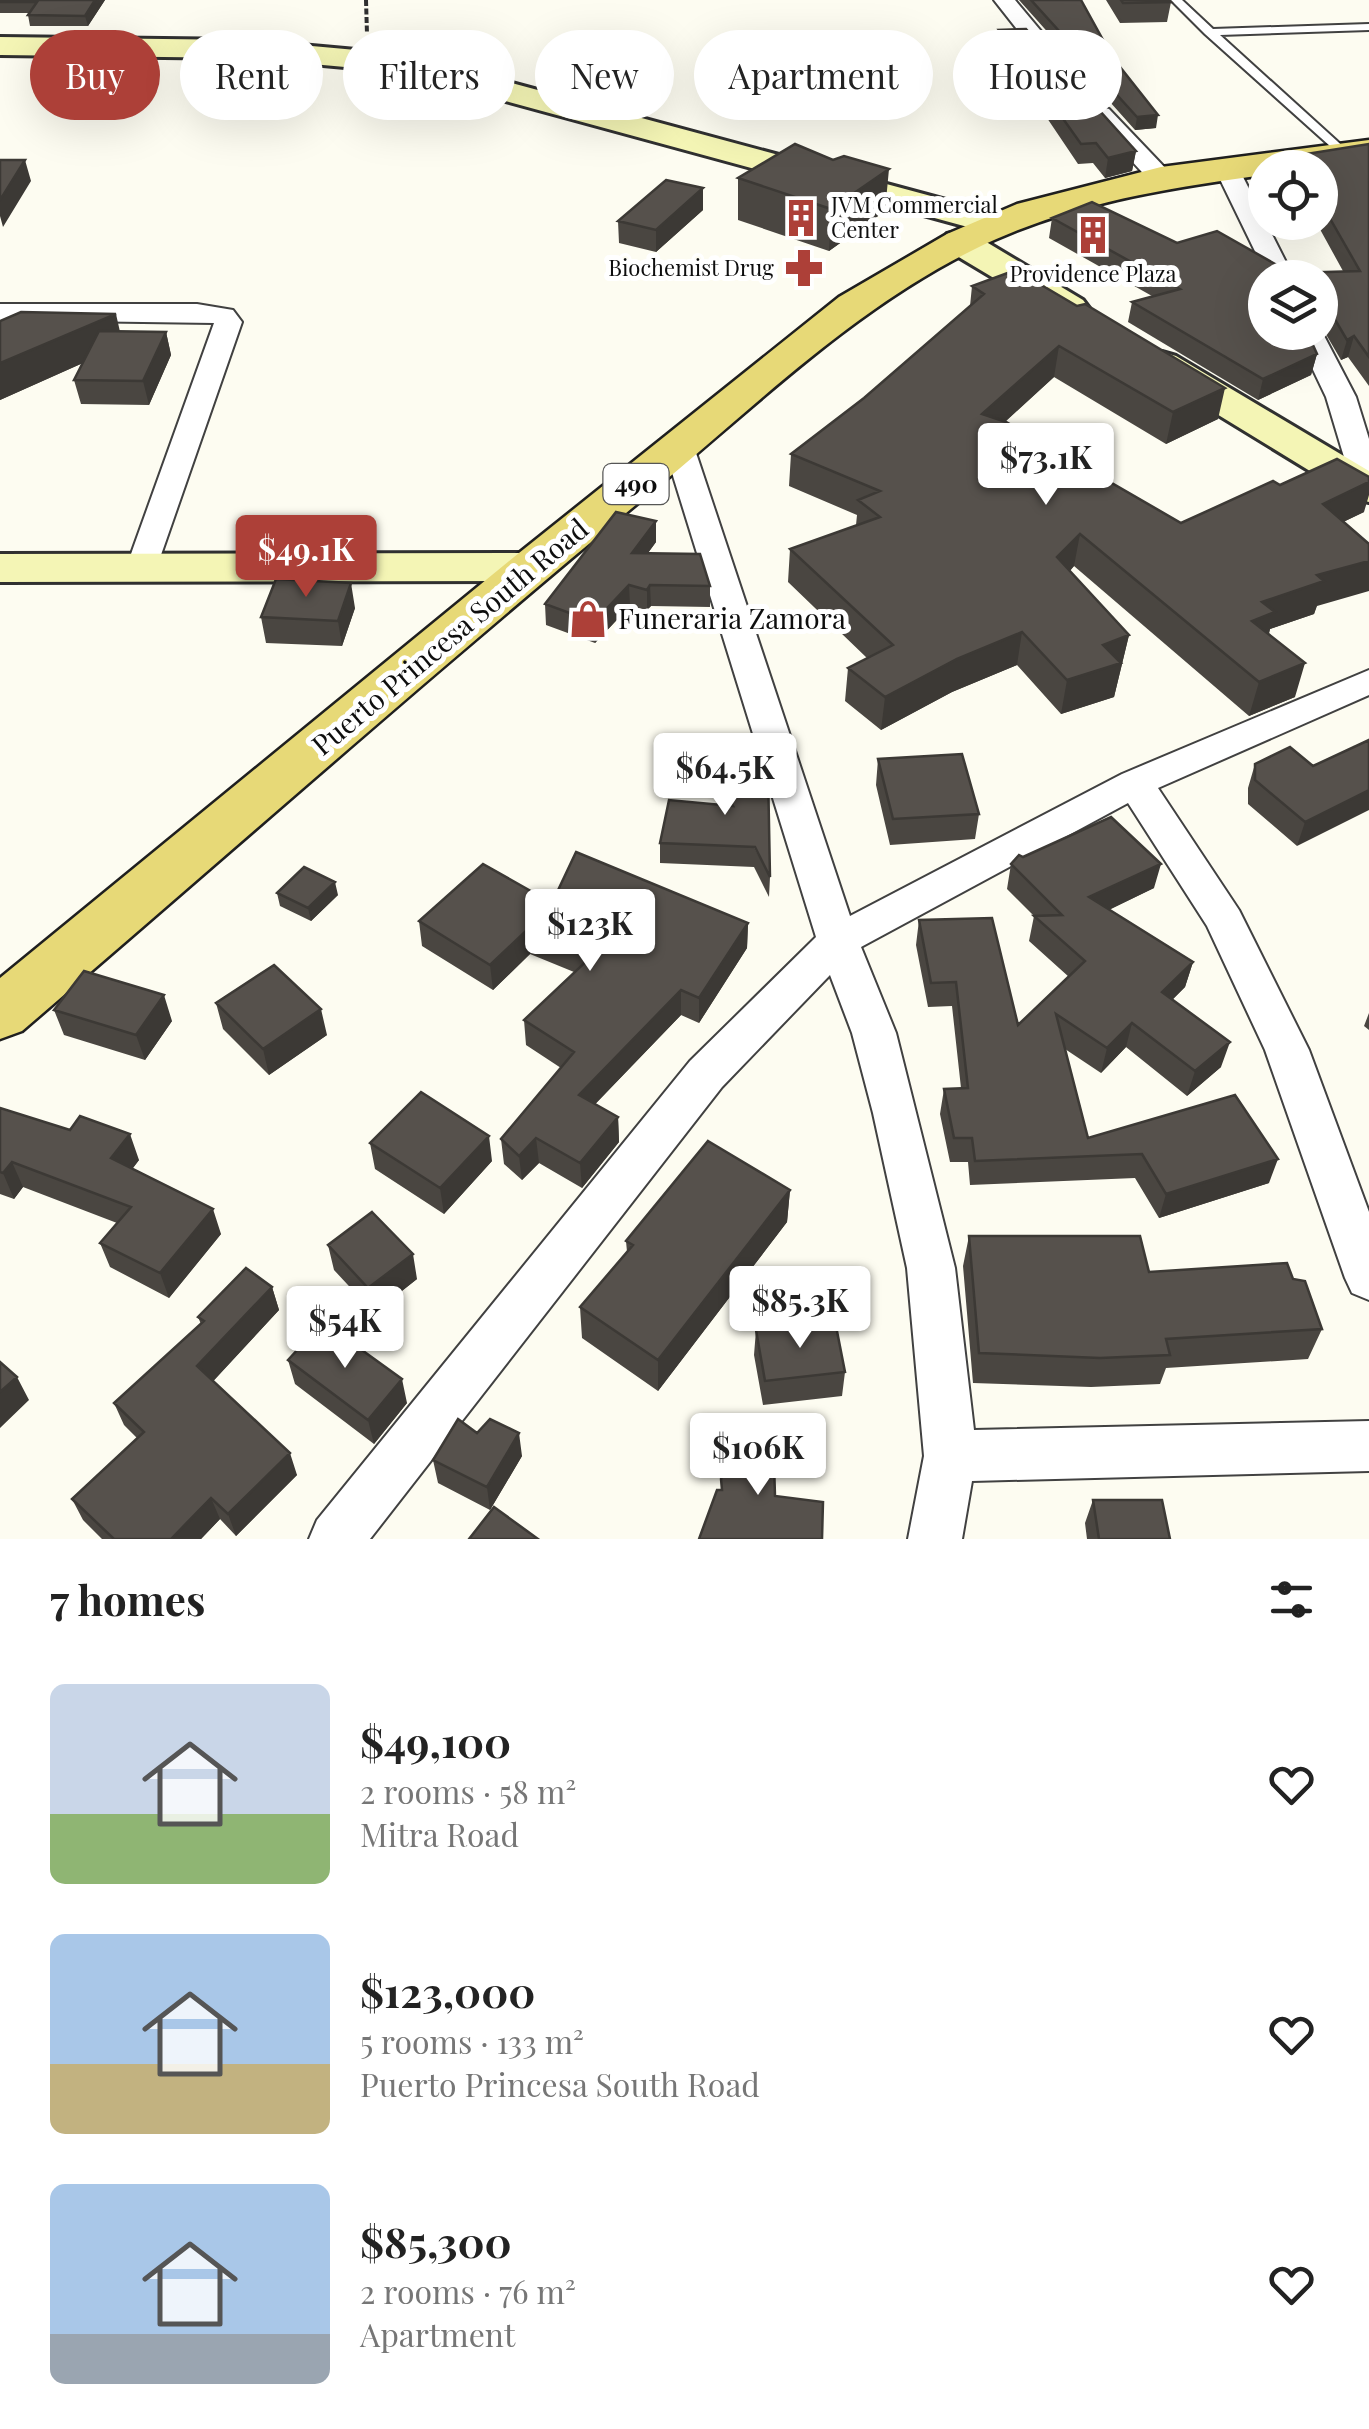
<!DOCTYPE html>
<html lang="en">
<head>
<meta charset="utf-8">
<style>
  :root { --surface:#fff; --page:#f2f2f2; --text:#222; --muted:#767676; --accent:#ad4038 }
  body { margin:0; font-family:"Playfair Display",serif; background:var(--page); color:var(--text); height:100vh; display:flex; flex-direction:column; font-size:38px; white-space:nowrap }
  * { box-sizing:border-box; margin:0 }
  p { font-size:32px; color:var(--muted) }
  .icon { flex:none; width:55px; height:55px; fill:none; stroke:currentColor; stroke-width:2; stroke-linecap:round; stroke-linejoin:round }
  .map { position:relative; height:1539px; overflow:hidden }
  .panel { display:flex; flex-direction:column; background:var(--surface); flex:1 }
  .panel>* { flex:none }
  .guide { position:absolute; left:30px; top:30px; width:1310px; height:90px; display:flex; gap:20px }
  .controls { position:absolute; left:1248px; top:150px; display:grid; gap:20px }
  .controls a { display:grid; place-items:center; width:90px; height:90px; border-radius:50%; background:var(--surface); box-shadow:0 10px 40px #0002; font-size:50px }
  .price { position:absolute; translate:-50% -85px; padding:0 22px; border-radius:10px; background:#fff; color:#222; font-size:32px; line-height:65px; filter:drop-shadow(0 2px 5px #0008) }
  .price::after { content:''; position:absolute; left:50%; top:60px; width:30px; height:22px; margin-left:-15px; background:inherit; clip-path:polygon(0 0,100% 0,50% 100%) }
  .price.current { background:var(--accent); color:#fff }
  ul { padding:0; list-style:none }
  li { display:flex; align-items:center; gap:30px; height:250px; padding:0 50px }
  li span { display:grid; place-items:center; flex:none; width:280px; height:200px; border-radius:15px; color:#555 }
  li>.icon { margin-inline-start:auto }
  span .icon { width:120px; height:120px; fill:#fffc; stroke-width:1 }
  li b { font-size:42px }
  h2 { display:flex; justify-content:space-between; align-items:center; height:120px; padding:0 50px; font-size:42px }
  .tag { padding:0 35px; border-radius:45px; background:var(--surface); box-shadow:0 10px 40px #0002; font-size:35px; line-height:90px }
  .tag.current { background:var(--accent); color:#fff }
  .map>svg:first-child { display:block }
</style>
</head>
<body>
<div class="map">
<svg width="1369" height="1539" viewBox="0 0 1369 1539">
  <rect width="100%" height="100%" fill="#fdfcf1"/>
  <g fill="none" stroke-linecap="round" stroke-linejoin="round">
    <g stroke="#414141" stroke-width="4">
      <path id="lane" d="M 1171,0 L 1182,0 L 1213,29 L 1369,24 L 1369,30 L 1220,35 L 1348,151 L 1348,155 L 1340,155 L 1205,34 Z"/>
    </g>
    <g stroke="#414141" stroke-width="4">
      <path id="street" d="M 994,0 L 1015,0 L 1066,61 L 1069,66 L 1066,71 L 1050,71 Z
        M 1101,107 L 1109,109 L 1170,173 L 1173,178 L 1170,183 L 1152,183 L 1093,119 L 1090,114 Z
        M 1227,162 L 1239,169 L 1294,278 L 1268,278 L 1215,169 Z
        M 0,304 L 197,304 L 233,310 L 242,322 L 154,575 L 130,575 L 126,568 L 214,323 L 0,320 Z
        M 1320,328 L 1356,397 L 1369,439 L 1369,496 L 1358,494 L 1353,487 L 1326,397 L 1295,332 L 1320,332 Z
        M 680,441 L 691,444 L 695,450 L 850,916 L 1122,774 L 1369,670 L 1369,695 L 1158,788 L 1239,910 L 1309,1050 L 1369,1212 L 1369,1300 L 1352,1293 L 1345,1278 L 1265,1050 L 1207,926 L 1128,803 L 861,947 L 896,1033 L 955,1268 L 974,1430 L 1369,1421 L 1369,1471 L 972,1481 L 962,1539 L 908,1539 L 924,1456 L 907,1268 L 873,1113 L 852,1033 L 830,975 L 722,1087 L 370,1539 L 309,1539 L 317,1520 L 690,1061 L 816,937 L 665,450 L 669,444 Z"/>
    </g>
    <g stroke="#303030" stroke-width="6">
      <path id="secondary" d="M 0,37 L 245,40 L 367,51 L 508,82 L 1009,217 L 1015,224 L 1009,231 L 997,235 L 491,97 L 367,69 L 245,58 L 0,55 Z
        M 960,231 L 973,234 L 1083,300 L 1089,308 L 1083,316 L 1070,319 L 1057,316 L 947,250 L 942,242 L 947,234 Z
        M 1162,352 L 1176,356 L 1369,471 L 1369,502 L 1354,498 L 1148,372 L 1142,364 L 1148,356 Z
        M 531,553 L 547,557 L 554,567 L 547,577 L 531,581 L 0,582 L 0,554 Z"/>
    </g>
    <g stroke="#1f1f1f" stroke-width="5">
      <path id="primary" d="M 1369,140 L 1369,160 L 1317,168 L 1265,168 L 1265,175 C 1166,188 1066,204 975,249 C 853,309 753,408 649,494 C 437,669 231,852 22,1031 L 0,1039 L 0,978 L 514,557 L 839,297 L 947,234 L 1017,204 L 1161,167 Z"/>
    </g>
    <path stroke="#303030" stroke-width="4" stroke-dasharray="6 2.5" stroke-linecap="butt" d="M 366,0 L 367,34"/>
    <use href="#lane" fill="#fff" fill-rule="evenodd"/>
    <use href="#street" fill="#fff" fill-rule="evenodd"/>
    <use href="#secondary" fill="#f4f5b5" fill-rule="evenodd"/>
    <use href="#primary" fill="#e7d977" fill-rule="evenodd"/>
  </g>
  <path fill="#4a4641" d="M 0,0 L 105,0 L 88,26 L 30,26 L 28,15 L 29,13 L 0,13 Z
    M 1019,0 L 1081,0 L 1113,58 L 1156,128 L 1135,130 Z
    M 1106,0 L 1169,0 L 1171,2 L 1167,22 L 1120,23 Z
    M 999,30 L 1136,151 L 1132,171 L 1105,178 L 1093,163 L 1078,164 L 1047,118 L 1048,110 L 997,49 Z
    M 1369,144 L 1369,386 L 1348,357 L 1341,360 L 1320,324 L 1320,278 L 1265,278 L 1317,354 L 1311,375 L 1258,400 L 1128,322 L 1132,302 L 1152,296 L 1049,238 L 1052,218 L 1177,243 L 1291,273 L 1343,271 L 1316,222 L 1320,222 L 1320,168 L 1291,168 L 1294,156 Z
    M 738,178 L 885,211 L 829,251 L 738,220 Z
    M 703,188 L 703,210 L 656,252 L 619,243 L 618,221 Z
    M 972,286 L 1218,419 L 1166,444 L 1054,377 L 1005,422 L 1181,523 L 1280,485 L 1364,512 L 1343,522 L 1314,614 L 1270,629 L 1269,634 L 1295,697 L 1249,716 L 1074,566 L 1070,571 L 1129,635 L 1114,697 L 1061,714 L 1017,665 L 952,692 L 881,730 L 845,701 L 848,668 L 867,658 L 788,582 L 790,549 L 856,525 L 857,515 L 789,486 L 791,454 L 864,398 L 970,306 Z
    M 0,321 L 120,331 L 166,332 L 171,355 L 149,405 L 81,404 L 74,380 L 83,363 L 0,400 Z
    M 656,521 L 656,542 L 648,553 L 710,586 L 710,607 L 651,606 L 647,610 L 630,606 L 595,643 L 546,625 L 545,604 Z
    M 355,608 L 342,646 L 266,643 L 261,617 Z
    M 1369,740 L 1297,846 L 1248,804 L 1248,788 L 1255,764 L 1313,766 Z
    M 878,759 L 979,814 L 975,839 L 890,845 L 876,785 Z
    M 718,779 L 770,877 L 769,897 L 754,867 L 660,863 L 660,843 L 721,805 L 718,799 Z
    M 1023,857 L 1154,888 L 1109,910 L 1193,962 L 1185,987 L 1172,1000 L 1221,1067 L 1187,1096 L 1126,1047 L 1101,1073 L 1065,1049 L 1088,1138 L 1269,1183 L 1159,1218 L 1135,1178 L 970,1185 L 968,1162 L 950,1162 L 940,1114 L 944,1089 L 961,1088 L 952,1006 L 928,1007 L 916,945 L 919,920 L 1018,1025 L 1069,977 L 1029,941 L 1034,916 L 1007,889 L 1011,864 Z
    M 277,893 L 338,895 L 311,921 L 280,906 Z
    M 552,903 L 748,923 L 747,948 L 699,1023 L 681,1015 L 595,1104 L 618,1117 L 619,1142 L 582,1188 L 539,1163 L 522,1180 L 504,1164 L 501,1139 L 561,1068 L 526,1045 L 524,1020 L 574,972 L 530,954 L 493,990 L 422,946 L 419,921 Z
    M 216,1003 L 327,1035 L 269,1075 L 223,1029 Z
    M 54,1010 L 172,1021 L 145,1060 L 64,1035 Z
    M 1369,1013 L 1369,1030 L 1364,1026 Z
    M 0,1108 L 70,1130 L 139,1160 L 132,1169 L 221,1234 L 169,1298 L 110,1267 L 100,1243 L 117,1223 L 23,1187 L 14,1199 L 0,1194 Z
    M 370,1143 L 492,1161 L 444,1214 L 375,1169 Z
    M 790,1190 L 787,1222 L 658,1391 L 582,1338 L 580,1307 L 627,1252 L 626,1241 Z
    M 969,1236 L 1149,1272 L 1293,1279 L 1322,1329 L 1308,1359 L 1166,1368 L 1160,1384 L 1091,1387 L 973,1383 L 963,1266 Z
    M 328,1245 L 417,1279 L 374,1313 L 334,1270 Z
    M 272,1287 L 279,1310 L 213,1381 L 297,1475 L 236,1536 L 220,1519 L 201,1539 L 102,1539 L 83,1520 L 72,1499 L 137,1438 L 124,1425 L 114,1403 L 201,1324 L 198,1317 Z
    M 756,1330 L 845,1372 L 842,1396 L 763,1405 L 754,1355 Z
    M 288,1360 L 407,1403 L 374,1444 L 295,1384 Z
    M 477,1433 L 522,1456 L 490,1510 L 438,1483 L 433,1460 Z
    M 1093,1500 L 1170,1539 L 1087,1539 L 1085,1523 Z"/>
  <path fill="#3c3935" d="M 95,0 L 105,0 L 88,26 L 85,16 Z
    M 1158,115 L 1156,128 L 1135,130 L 1137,117 Z
    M 1136,151 L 1132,171 L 1105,178 L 1108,158 Z
    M 25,160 L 31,181 L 3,227 L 0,216 L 0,200 Z
    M 889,169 L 885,211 L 829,251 L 831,209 Z
    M 703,188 L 703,210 L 656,252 L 656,230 Z
    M 1326,304 L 1321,324 L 1320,324 L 1320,305 Z
    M 116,314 L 123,345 L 0,400 L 0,363 Z
    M 166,332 L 171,355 L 149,405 L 143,381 Z
    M 1354,336 L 1348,357 L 1341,360 L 1347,340 Z
    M 1059,346 L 1054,377 L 978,446 L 982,414 Z
    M 1317,354 L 1311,375 L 1258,400 L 1263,379 Z
    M 1225,388 L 1218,419 L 1166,444 L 1173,412 Z
    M 1369,482 L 1369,495 L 1364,512 L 1314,536 L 1323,504 Z
    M 656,521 L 656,542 L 633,573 L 632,553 Z
    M 1080,534 L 1074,566 L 1051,590 L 1057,557 Z
    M 1369,561 L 1369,591 L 1317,606 L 1314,614 L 1270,629 L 1265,646 L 1252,621 L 1262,602 L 1317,575 Z
    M 351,583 L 355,608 L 342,646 L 338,621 Z
    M 629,585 L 630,606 L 595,643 L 594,622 Z
    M 650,585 L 651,606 L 647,610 L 647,590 Z
    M 1022,632 L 1017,665 L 952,692 L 881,730 L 885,697 L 957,659 Z
    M 1129,635 L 1114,697 L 1061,714 L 1067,680 L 1103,645 Z
    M 1305,663 L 1295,697 L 1249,716 L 1259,682 Z
    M 1369,790 L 1369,810 L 1297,846 L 1305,822 Z
    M 1161,864 L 1154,888 L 1083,922 L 1089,897 Z
    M 335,882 L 338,895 L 311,921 L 308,908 Z
    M 748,923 L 747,948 L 699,1023 L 699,998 Z
    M 528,929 L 530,954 L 493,990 L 490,965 Z
    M 1193,962 L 1185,987 L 1155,1017 L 1162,992 Z
    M 681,990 L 681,1015 L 580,1120 L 579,1095 Z
    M 164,995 L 172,1021 L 145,1060 L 136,1035 Z
    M 321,1009 L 327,1035 L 269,1075 L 263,1049 Z
    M 1132,1023 L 1126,1047 L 1101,1073 L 1107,1048 Z
    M 1230,1042 L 1221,1067 L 1187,1096 L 1195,1071 Z
    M 618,1117 L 619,1142 L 582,1188 L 580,1163 Z
    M 130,1134 L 139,1160 L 121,1184 L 111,1158 Z
    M 489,1136 L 492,1161 L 444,1214 L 440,1188 Z
    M 536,1138 L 539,1163 L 522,1180 L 519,1156 Z
    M 1278,1159 L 1269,1183 L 1159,1218 L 1166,1194 Z
    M 12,1162 L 23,1187 L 14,1199 L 3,1173 Z
    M 790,1190 L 787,1222 L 658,1391 L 658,1360 Z
    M 213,1209 L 221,1234 L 169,1298 L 160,1273 Z
    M 413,1254 L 417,1279 L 374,1313 L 368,1288 Z
    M 272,1287 L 279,1310 L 206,1389 L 197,1366 Z
    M 17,1377 L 29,1400 L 0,1428 L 0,1392 Z
    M 402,1379 L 407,1403 L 374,1444 L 368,1420 Z
    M 519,1433 L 522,1456 L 490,1510 L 487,1487 Z
    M 290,1453 L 297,1475 L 236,1536 L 228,1514 Z
    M 211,1498 L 220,1519 L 201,1539 L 171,1539 Z"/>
  <path fill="#56514c" stroke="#3c3935" stroke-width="2.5" d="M 0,0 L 95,0 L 85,16 L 28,15 L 37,2 L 0,2 Z
    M 1031,0 L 1081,0 L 1113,58 L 1158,115 L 1137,117 Z
    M 1121,0 L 1169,0 L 1171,2 L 1123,3 Z
    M 1026,29 L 1136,151 L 1108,158 L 1096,143 L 1081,144 L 1049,99 L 1057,98 L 999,30 Z
    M 795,144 L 833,160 L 844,156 L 889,169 L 831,209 L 738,178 Z
    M 1369,144 L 1369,357 L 1354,336 L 1347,340 L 1326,304 L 1320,305 L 1320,278 L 1265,278 L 1265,332 L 1307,332 L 1317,354 L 1263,379 L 1132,302 L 1180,289 L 1052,218 L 1092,202 L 1177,243 L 1217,231 L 1291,273 L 1360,271 L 1320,201 L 1320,168 L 1300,168 L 1294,156 Z
    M 0,160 L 25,160 L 0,200 Z
    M 666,180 L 703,188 L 656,230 L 618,221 Z
    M 1016,270 L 1077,306 L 1085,304 L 1225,388 L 1173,412 L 1059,346 L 982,414 L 1006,422 L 1181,523 L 1273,481 L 1280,485 L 1337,459 L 1369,477 L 1369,482 L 1323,504 L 1369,544 L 1369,561 L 1317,575 L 1324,581 L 1262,602 L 1275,612 L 1252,621 L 1305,663 L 1259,682 L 1080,534 L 1057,557 L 1129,635 L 1103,645 L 1121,663 L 1067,680 L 1022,632 L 957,659 L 885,697 L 848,668 L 893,645 L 790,549 L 880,517 L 858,500 L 880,491 L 791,454 L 864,398 L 984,294 L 972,286 Z
    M 21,312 L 116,314 L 0,363 L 0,321 Z
    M 99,331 L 166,332 L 143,381 L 74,380 Z
    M 616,512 L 656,521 L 632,553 L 700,554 L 710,586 L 650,585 L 647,590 L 629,585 L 594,622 L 545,604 Z
    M 276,579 L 351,583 L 338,621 L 261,617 Z
    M 1369,740 L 1369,790 L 1305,822 L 1255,780 L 1255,764 L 1290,747 L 1313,766 Z
    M 962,754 L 979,814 L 893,819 L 878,759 Z
    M 768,771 L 770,877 L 755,847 L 660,843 L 669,800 L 733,806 L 718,779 Z
    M 1111,817 L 1161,864 L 1089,897 L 1193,962 L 1162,992 L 1230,1042 L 1195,1071 L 1132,1023 L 1107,1048 L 1056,1014 L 1088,1138 L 1235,1095 L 1278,1159 L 1166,1194 L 1142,1154 L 975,1161 L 972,1138 L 954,1138 L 944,1089 L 968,1088 L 956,982 L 931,983 L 919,920 L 992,918 L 1018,1025 L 1085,961 L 1034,916 L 1062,915 L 1011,864 L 1019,855 L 1023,857 Z
    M 576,852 L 748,923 L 699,998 L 681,990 L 579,1095 L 618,1117 L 580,1163 L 536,1138 L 519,1156 L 501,1139 L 574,1052 L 524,1020 L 593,955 L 528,929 L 490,965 L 419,921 L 483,864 L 552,903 Z
    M 304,867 L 335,882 L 308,908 L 277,893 Z
    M 274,965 L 321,1009 L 263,1049 L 216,1003 Z
    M 84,971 L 164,995 L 136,1035 L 54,1010 Z
    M 421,1092 L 489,1136 L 440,1188 L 370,1143 Z
    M 0,1108 L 70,1130 L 80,1116 L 130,1134 L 111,1158 L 213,1209 L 160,1273 L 100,1243 L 131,1207 L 12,1162 L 3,1173 L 0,1172 Z
    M 708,1141 L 790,1190 L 658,1360 L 580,1307 L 633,1245 L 626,1241 Z
    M 372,1212 L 413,1254 L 368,1288 L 328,1245 Z
    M 969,1236 L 1140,1236 L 1149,1272 L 1287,1263 L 1293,1279 L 1305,1281 L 1322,1329 L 1166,1339 L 1170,1355 L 1100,1358 L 979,1353 Z
    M 246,1268 L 272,1287 L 197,1366 L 290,1453 L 228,1514 L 211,1498 L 171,1539 L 114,1539 L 72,1499 L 144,1432 L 114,1403 L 204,1321 L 198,1317 Z
    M 835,1321 L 845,1372 L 765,1381 L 756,1330 Z
    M 323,1322 L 402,1379 L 368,1420 L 288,1360 Z
    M 0,1362 L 17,1377 L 0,1392 Z
    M 458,1419 L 477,1433 L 490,1419 L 519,1433 L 487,1487 L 433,1460 Z
    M 741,1429 L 773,1429 L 775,1496 L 823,1502 L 822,1539 L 699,1539 L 717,1490 L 722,1490 L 721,1479 Z
    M 1093,1500 L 1162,1500 L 1170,1539 L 1099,1539 Z
    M 494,1507 L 538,1539 L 469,1539 Z"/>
  <defs>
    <g id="building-bare" transform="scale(3)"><path d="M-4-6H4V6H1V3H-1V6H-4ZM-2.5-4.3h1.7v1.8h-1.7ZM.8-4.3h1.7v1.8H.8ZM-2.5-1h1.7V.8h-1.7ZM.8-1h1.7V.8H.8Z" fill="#ad4038" stroke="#fff" stroke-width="2.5" paint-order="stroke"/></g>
    <g id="pharmacy-bare" transform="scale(3)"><path d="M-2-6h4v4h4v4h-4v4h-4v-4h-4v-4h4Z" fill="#ad4038" stroke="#fff" stroke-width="2.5" paint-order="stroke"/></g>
    <g id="shop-bare" transform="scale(3)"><path d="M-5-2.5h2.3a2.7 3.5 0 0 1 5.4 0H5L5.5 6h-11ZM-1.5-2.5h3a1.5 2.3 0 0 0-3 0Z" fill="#ad4038" stroke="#fff" stroke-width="2.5" paint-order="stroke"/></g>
  </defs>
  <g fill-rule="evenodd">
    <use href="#building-bare" x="801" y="218"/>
    <use href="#building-bare" x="1093" y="235"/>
    <use href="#pharmacy-bare" x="804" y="268"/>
    <use href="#shop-bare" x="588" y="619"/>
  </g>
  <g text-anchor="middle" stroke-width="10" stroke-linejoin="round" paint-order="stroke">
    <g font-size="22" fill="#0e0e0e" stroke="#fff" text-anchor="start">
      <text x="831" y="213">JVM Commercial<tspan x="831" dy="25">Center</tspan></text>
      <text x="774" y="276" text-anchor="end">Biochemist Drug</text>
      <text x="1093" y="282" text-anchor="middle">Providence Plaza</text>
    </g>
    <rect fill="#fff" stroke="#565656" stroke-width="2.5" x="603.5" y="464" width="65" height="40" rx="8"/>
    <g font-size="25" font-weight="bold" fill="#0e0e0e">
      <text x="636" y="493">490</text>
    </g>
    <g font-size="28" fill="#0e0e0e" stroke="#fff" text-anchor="start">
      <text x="618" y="629">Funeraria Zamora</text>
    </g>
    <g font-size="28" fill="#0e0e0e" stroke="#fff">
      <text transform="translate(450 637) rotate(-40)" y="10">Puerto Princesa South Road</text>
    </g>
  </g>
</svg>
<div class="controls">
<a><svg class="icon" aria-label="locate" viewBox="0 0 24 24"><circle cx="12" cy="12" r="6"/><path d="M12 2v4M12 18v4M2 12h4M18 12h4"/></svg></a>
<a><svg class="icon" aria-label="layers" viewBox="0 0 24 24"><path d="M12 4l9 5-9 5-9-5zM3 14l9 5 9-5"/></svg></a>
</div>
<b class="price" style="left:1046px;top:508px">$73.1K</b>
<b class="price current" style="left:306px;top:600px">$49.1K</b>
<b class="price" style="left:725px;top:818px">$64.5K</b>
<b class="price" style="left:590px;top:974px">$123K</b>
<b class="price" style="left:800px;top:1351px">$85.3K</b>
<b class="price" style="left:345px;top:1371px">$54K</b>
<b class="price" style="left:758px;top:1498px">$106K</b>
<div class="guide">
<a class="tag current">Buy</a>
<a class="tag">Rent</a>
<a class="tag">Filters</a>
<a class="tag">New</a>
<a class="tag">Apartment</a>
<a class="tag">House</a>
</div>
</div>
<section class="panel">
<h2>7 homes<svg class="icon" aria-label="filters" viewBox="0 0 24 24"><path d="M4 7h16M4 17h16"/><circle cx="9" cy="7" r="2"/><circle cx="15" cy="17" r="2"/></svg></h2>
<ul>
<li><span style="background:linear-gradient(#c9d6e8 65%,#8fb573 0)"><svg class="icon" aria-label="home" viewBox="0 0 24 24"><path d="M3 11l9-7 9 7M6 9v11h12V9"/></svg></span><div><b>$49,100</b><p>2 rooms · 58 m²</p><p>Mitra Road</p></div><svg class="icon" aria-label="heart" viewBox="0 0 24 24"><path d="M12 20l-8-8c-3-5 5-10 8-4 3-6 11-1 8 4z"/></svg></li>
<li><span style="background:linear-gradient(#a9c7e8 65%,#c2b280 0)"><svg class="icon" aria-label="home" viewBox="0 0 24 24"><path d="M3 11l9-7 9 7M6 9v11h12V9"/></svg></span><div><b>$123,000</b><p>5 rooms · 133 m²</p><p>Puerto Princesa South Road</p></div><svg class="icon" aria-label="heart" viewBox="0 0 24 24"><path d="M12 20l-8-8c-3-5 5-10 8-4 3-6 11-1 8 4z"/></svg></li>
<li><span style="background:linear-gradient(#a9c7e8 75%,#9aa5b1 0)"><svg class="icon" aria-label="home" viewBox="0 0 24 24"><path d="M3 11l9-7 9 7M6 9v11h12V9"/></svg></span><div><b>$85,300</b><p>2 rooms · 76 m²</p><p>Apartment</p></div><svg class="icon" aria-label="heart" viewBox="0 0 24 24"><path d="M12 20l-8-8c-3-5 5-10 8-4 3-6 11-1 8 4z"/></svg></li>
</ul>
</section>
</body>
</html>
